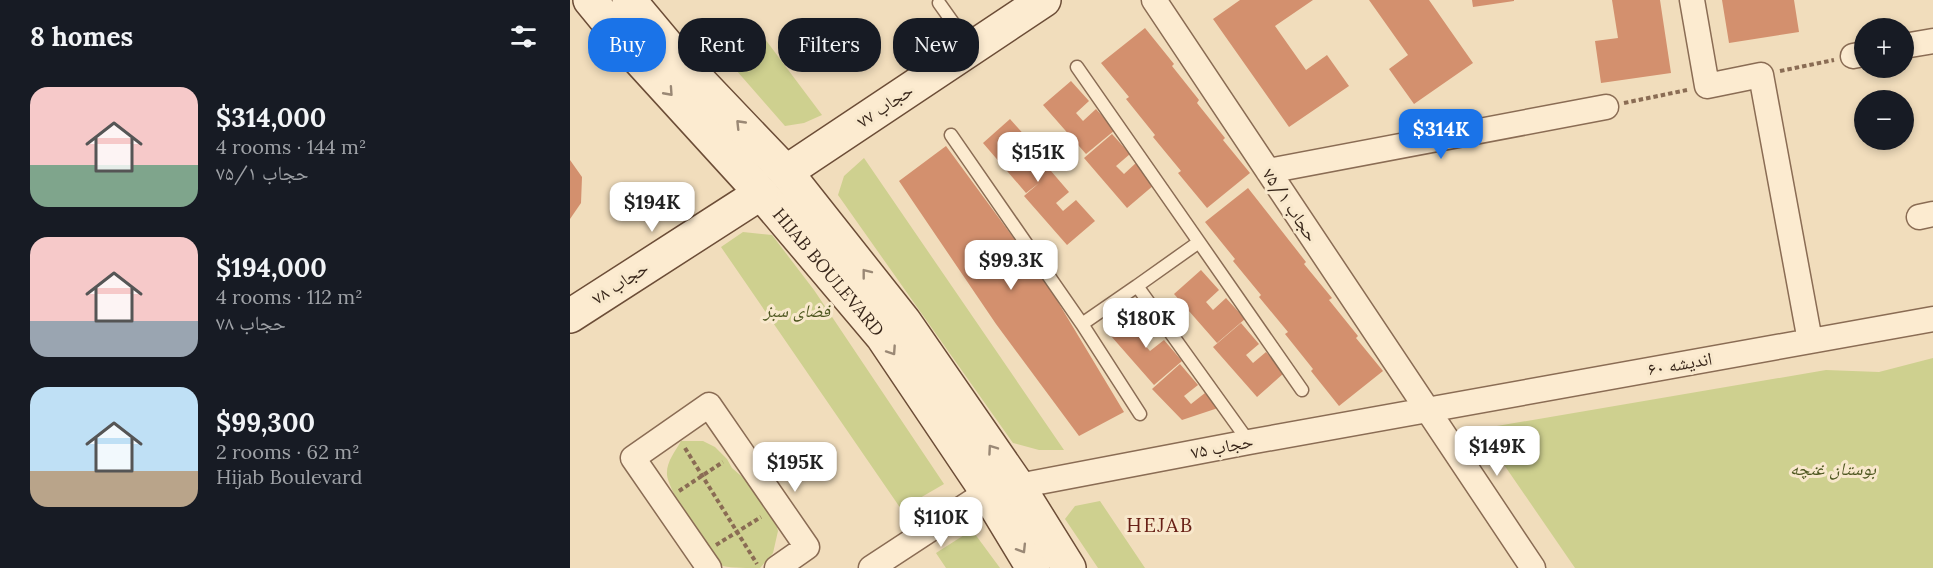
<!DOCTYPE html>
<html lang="en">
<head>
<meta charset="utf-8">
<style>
  :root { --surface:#171b24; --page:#20242c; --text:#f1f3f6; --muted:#9ea1a6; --accent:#1a73e8 }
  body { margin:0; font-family:Lora,"Noto Naskh Arabic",serif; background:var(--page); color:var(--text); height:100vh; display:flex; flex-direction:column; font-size:22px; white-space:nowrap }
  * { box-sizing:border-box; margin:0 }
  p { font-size:20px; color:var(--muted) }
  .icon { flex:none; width:33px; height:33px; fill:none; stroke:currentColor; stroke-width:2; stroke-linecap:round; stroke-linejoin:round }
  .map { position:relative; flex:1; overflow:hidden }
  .side { display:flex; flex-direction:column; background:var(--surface); width:570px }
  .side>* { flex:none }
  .top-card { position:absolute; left:18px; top:18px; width:570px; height:54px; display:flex; gap:12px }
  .controls { position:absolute; left:1284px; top:18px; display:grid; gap:12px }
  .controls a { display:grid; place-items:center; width:60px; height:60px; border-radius:50%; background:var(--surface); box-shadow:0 3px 9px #0003; font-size:30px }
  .price { position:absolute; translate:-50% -51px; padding:0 14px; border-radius:12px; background:#fff; color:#222; font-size:20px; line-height:39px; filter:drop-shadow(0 2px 3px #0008) }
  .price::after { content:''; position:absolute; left:50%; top:36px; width:18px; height:14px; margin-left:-9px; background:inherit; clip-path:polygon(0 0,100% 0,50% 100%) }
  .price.on { background:var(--accent); color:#fff }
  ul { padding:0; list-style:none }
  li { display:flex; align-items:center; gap:18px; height:150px; padding:0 30px }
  li span { display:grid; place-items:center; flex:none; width:168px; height:120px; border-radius:18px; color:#555 }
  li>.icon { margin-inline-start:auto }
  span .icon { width:72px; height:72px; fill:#fffc; stroke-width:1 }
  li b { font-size:26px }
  h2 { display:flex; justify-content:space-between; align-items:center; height:72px; padding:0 30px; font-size:26px }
  .tag { padding:0 21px; border-radius:24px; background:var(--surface); box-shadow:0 3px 9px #0003; font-size:21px; line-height:54px }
  .tag.on { background:var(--accent); color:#fff }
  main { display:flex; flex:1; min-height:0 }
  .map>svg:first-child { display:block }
</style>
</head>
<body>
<main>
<section class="side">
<h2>8 homes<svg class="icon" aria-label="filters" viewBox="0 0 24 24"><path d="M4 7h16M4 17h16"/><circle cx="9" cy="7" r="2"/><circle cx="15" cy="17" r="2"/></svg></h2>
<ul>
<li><span style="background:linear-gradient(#f6c9c9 65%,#7fa58c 0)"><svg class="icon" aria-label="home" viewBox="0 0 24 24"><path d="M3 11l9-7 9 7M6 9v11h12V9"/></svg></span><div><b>$314,000</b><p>4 rooms · 144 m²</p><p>حجاب ۷۵/۱</p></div></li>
<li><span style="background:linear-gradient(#f6c9c9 70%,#9aa5b1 0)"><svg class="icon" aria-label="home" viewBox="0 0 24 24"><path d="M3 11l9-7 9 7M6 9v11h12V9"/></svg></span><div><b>$194,000</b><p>4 rooms · 112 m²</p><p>حجاب ۷۸</p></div></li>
<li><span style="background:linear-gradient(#bfe0f5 70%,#b9a48a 0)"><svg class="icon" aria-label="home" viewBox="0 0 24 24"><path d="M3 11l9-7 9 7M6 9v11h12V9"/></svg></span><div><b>$99,300</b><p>2 rooms · 62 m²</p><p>Hijab Boulevard</p></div></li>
</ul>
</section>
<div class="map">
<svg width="1363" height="568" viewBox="0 0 1363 568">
  <rect width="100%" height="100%" fill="#f1ddbc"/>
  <path fill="#ced08f" d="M 183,23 L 252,115 L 234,123 L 215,126 L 138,38 L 151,24 L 166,36 Z
    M 294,158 L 494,450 L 469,450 L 443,443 L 268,195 L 274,176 Z
    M 173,232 L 202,235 L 244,290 L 374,484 L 331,509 L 151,247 Z
    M 1363,358 L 1363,568 L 1005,568 L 917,440 L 921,427 L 1256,370 L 1309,372 Z
    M 111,441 L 133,441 L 145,447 L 157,459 L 162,468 L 177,481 L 202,510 L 208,531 L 203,553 L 190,568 C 180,568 162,568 153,566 C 140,558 98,490 97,475 C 96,462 105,452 111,441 Z
    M 530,501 L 575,568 L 528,568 L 495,519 L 505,506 Z
    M 402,530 L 430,568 L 376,568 L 366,553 Z"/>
  <path fill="#d3906e" d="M 670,0 L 743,0 L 705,26 L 736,70 L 757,55 L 779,86 L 719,127 L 643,19 Z
    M 799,0 L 859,0 L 903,63 L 844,104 L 819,69 L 838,55 Z
    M 902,0 L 944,0 L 944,1 L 903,7 Z
    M 1042,0 L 1090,0 L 1101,73 L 1031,83 L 1025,41 L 1048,38 Z
    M 1152,0 L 1224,0 L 1229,32 L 1159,43 Z
    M 575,28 L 604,64 L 602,66 L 629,100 L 627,103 L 655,138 L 653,140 L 680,173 L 637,208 L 608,173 L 611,171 L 583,137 L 585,135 L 556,99 L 559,97 L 531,63 Z
    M 501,81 L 519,101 L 506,113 L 513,121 L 526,109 L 545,130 L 516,154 L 473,105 Z
    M 440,119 L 458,139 L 445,151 L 452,159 L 465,147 L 484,169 L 481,171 L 499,192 L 486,203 L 493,211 L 506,200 L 525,221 L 497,245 L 454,196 L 469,183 L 456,193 L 413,143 Z
    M 542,134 L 560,154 L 546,166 L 554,174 L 567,162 L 584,185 L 557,208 L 514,158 Z
    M 376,146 L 476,282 L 554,412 L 509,436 L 426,324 L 329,181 Z
    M 0,160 L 12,177 L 11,203 L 0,219 Z
    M 678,188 L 736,262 L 734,264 L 762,298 L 759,300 L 788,336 L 786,338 L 813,371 L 769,406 L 741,371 L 743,369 L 715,334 L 718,332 L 689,297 L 691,295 L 663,261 L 665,259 L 635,222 Z
    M 631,270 L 649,290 L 636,302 L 643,310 L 656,298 L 675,319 L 647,343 L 604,294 Z
    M 569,311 L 586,332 L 573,343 L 580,351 L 594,340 L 612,361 L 584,385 L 541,336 Z
    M 671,323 L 689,344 L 676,355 L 683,363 L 696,352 L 714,373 L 687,397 L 643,347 Z
    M 610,364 L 628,385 L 614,396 L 621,404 L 635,393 L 648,408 L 612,420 L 582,389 Z"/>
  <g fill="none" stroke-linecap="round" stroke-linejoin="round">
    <g stroke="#8a6c54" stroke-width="15">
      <path id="lane" d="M 369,3 L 401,48
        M 507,67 L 629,242
        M 381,135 L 512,324
        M 567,286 L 512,324 L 570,414
        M 679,442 L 567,286 L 629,242 L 732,390"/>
    </g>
    <g stroke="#8a6c54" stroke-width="27">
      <path id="street" d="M 584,0 L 963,568
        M 1122,0 L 1137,86 L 1191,75 L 1240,341
        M 1334,46 L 1363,41
        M 1283,56 L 1294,54
        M 698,171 L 1036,107
        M 1349,217 L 1363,214
        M 448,486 L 679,442 L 1363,319
        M 139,568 L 63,458 L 139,405 L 237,547 L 207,568
        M 301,568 L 417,492"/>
    </g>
    <g stroke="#6c4d37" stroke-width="36">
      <g id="secondary">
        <path id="s1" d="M 20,0 L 66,56 L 191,193 L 312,336 L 417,492 L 463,568"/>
        <path d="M 59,0 L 111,62 L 216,172 L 334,321 L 448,486 L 499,568"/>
        <path d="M 216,172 L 474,0"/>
        <path d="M 0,316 L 191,193"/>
      </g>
    </g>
    <path stroke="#8a6c54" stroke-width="4" stroke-dasharray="4.5 3" stroke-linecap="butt" d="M 1210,71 L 1264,60
      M 1054,103 L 1117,90
      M 115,448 L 187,564
      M 109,491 L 153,462
      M 146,545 L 191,517"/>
    <use href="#lane" stroke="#fcebd0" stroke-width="12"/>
    <use href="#street" stroke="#fcebd0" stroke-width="24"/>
    <use href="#secondary" stroke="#fcebd0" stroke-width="33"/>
  </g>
  <defs><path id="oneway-chevron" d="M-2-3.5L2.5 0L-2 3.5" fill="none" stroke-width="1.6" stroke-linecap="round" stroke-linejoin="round" transform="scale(1.5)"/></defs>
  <g stroke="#9a8875">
    <use href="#oneway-chevron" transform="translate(99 92) rotate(48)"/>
    <use href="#oneway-chevron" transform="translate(170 124) rotate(-134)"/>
    <use href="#oneway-chevron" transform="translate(296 273) rotate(-128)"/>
    <use href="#oneway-chevron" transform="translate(322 351) rotate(56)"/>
    <use href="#oneway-chevron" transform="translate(422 449) rotate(-125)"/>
    <use href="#oneway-chevron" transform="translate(452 549) rotate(58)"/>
  </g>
  <g text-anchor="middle" stroke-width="6" stroke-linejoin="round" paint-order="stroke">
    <g font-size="18" fill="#38261a" stroke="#f8e8cc">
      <text transform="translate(315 106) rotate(-34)" y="6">حجاب ۷۷</text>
      <text transform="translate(720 205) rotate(56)" y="6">حجاب ۷۵/۱</text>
      <text dy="6" stroke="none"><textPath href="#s1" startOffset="362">HIJAB BOULEVARD</textPath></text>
      <text transform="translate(50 283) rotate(-33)" y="6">حجاب ۷۸</text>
      <text transform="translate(1110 364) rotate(-10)" y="6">اندیشه ۶۰</text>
      <text transform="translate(652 447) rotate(-11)" y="6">حجاب ۷۵</text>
    </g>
    <g font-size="18" font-style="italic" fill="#4d561f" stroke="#f8e8cc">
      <text x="227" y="317">فضای سبز</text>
      <text x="1263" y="475">بوستان غنچه</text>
    </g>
    <g font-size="20" letter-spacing="1.5" fill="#682016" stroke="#f8e8cc">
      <text x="590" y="532">HEJAB</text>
    </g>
  </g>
</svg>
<div class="controls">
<a>+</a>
<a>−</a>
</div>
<b class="price on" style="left:871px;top:160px">$314K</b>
<b class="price" style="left:468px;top:183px">$151K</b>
<b class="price" style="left:82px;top:233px">$194K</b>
<b class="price" style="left:441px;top:291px">$99.3K</b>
<b class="price" style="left:576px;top:349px">$180K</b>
<b class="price" style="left:927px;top:477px">$149K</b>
<b class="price" style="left:225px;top:493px">$195K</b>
<b class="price" style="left:371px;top:548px">$110K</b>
<div class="top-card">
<a class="tag on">Buy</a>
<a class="tag">Rent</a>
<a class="tag">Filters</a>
<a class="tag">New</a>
</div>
</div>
</main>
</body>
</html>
